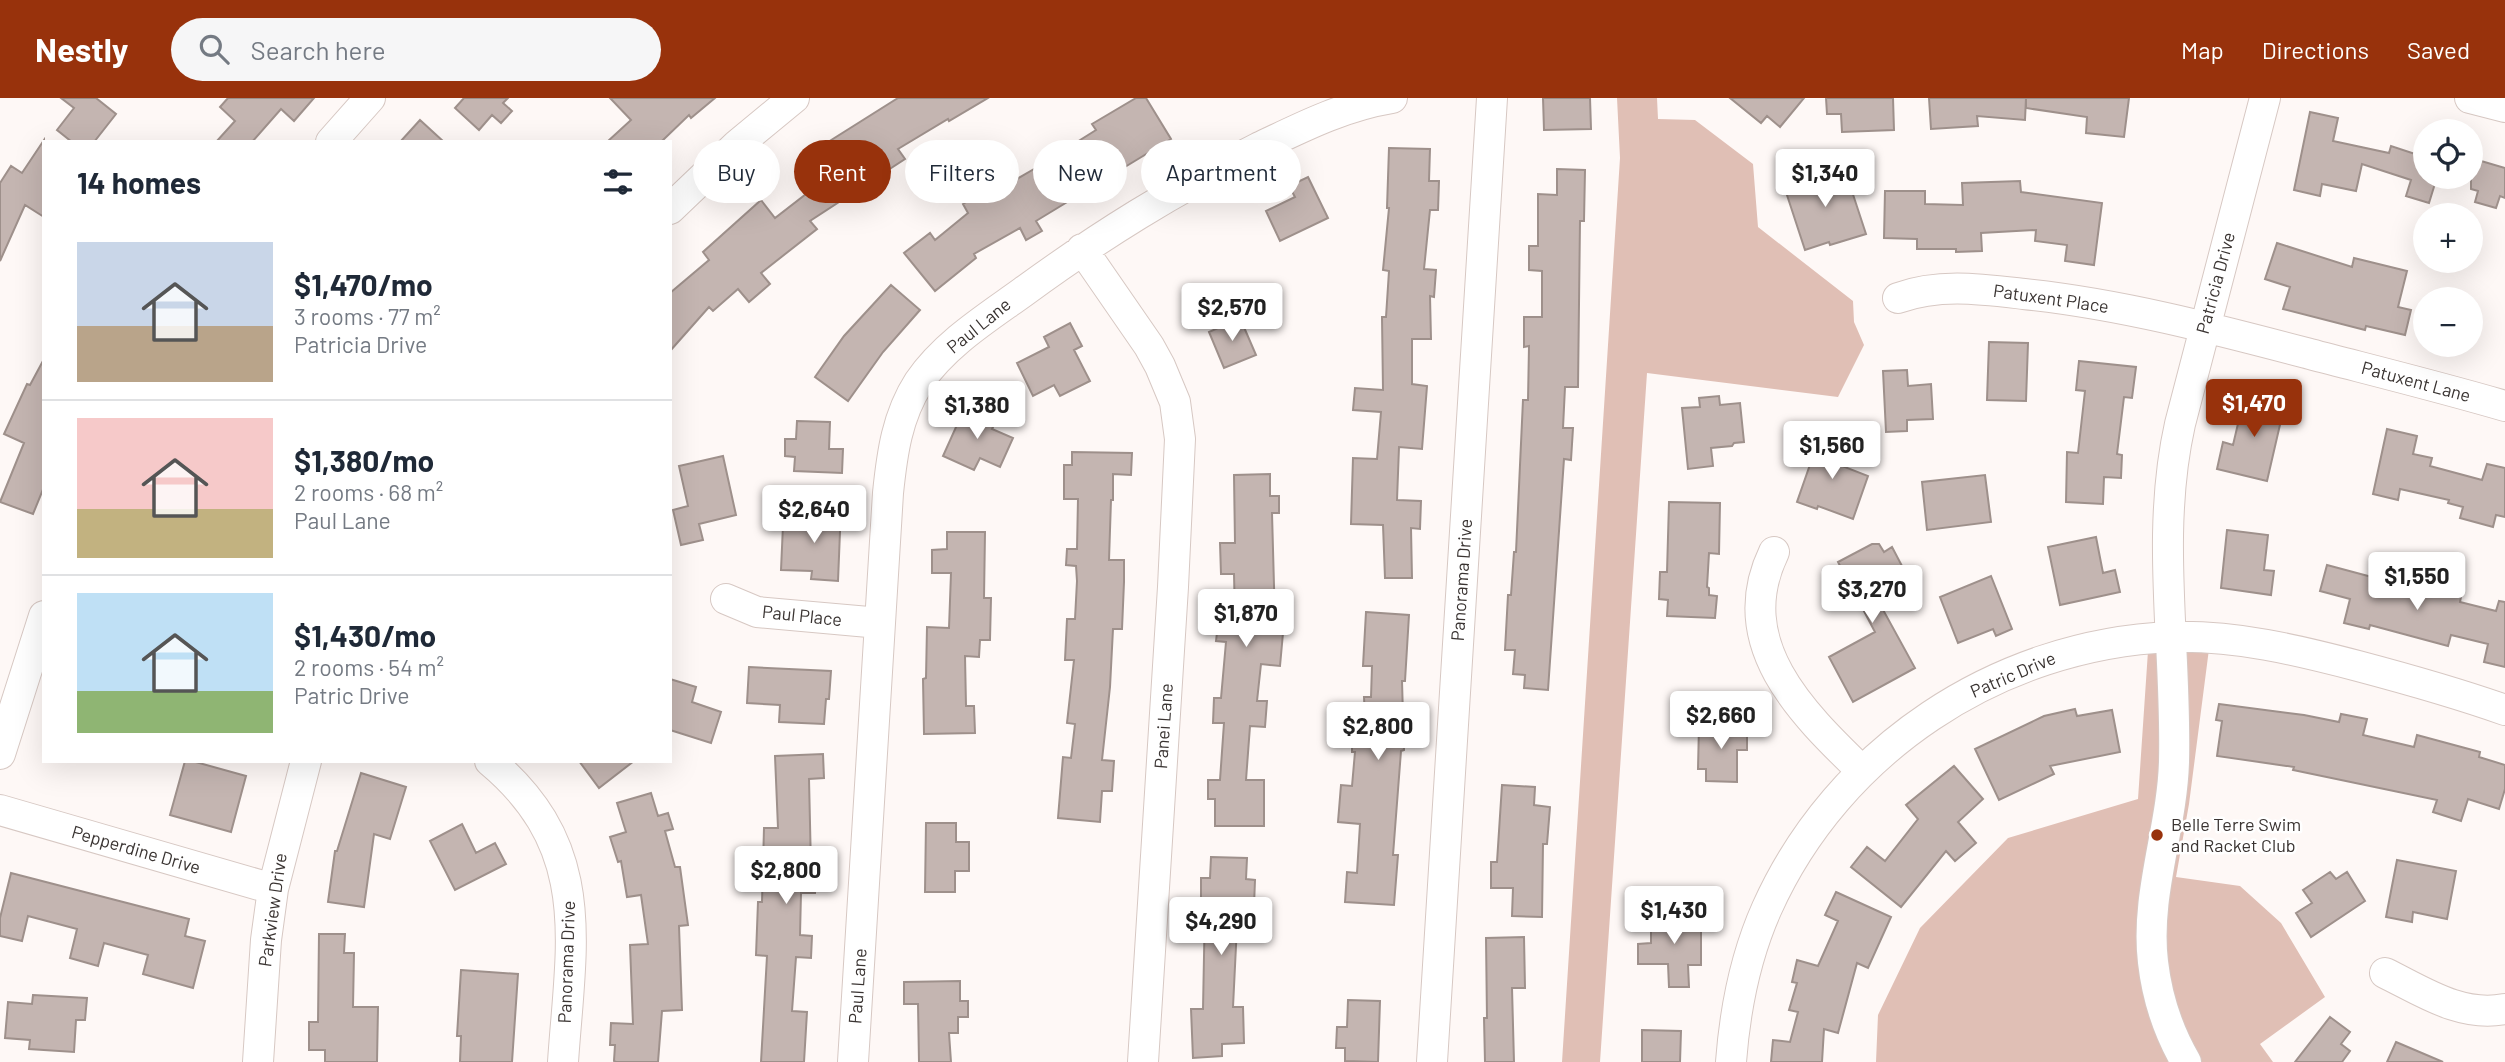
<!DOCTYPE html>
<html lang="en">
<head>
<meta charset="utf-8">
<style>
  :root { --surface:#fff; --page:#f6f6f7; --text:#1f2937; --muted:#747a83; --line:#e0e1e3; --accent:#98320c }
  body { margin:0; font-family:Barlow,sans-serif; background:var(--page); color:var(--text); height:100vh; display:flex; flex-direction:column; font-size:26px; white-space:nowrap }
  * { box-sizing:border-box; margin:0 }
  p { font-size:23px; color:var(--muted) }
  .icon { flex:none; width:38px; height:38px; fill:none; stroke:currentColor; stroke-width:2; stroke-linecap:round; stroke-linejoin:round }
  .map { position:relative; flex:1; overflow:hidden }
  .details { position:absolute; left:42px; top:42px; width:630px; height:623px; display:flex; flex-direction:column; background:var(--surface); border-radius:0px; box-shadow:0 7px 28px #0002 }
  .details>* { flex:none }
  .top-card { position:absolute; left:693px; top:42px; width:665px; height:63px; display:flex; gap:14px }
  .tools { position:absolute; left:2413px; top:21px; display:grid; gap:14px }
  .tools a { display:grid; place-items:center; width:70px; height:70px; border-radius:50%; background:var(--surface); box-shadow:0 7px 28px #0002; font-size:35px }
  .price { position:absolute; translate:-50% -60px; padding:0 16px; border-radius:7px; background:#fff; color:#222; font-size:23px; line-height:46px; filter:drop-shadow(0 2px 4px #0008) }
  .price::after { content:''; position:absolute; left:50%; top:42px; width:21px; height:16px; margin-left:-10px; background:inherit; clip-path:polygon(0 0,100% 0,50% 100%) }
  .price.current { background:var(--accent); color:#fff }
  ul { padding:0; list-style:none }
  li { display:flex; align-items:center; gap:21px; height:175px; padding:0 35px }
  li+li { border-top:2px solid var(--line) }
  li span { display:grid; place-items:center; flex:none; width:196px; height:140px; border-radius:0px; color:#555 }
  li>.icon { margin-inline-start:auto }
  span .icon { width:84px; height:84px; fill:#fffc; stroke-width:1 }
  li b { font-size:30px }
  h2 { display:flex; justify-content:space-between; align-items:center; height:84px; padding:0 35px; font-size:30px }
  .chip { padding:0 24px; border-radius:32px; background:var(--surface); box-shadow:0 7px 28px #0002; font-size:24px; line-height:63px }
  .chip.current { background:var(--accent); color:#fff }
  header { display:flex; align-items:center; gap:42px; box-sizing:border-box; height:98px; padding:0 35px; background:var(--accent); color:#fff }
  header strong { font-size:33px }
  nav { display:flex; gap:38px; margin-inline-start:auto; font-size:24px }
  .search { width:490px; height:63px; background:var(--page); display:flex; align-items:center; gap:18px; box-sizing:border-box; padding:0 24px; border-radius:38px; color:var(--muted); font-size:26px }
  .map>svg:first-child { display:block }
</style>
</head>
<body>
<header>
<strong>Nestly</strong>
<div class="search"><svg class="icon" aria-label="search" viewBox="0 0 24 24"><circle cx="10" cy="10" r="6"/><path d="M15 15l6 6"/></svg>Search here</div>
<nav><a>Map</a><a>Directions</a><a>Saved</a></nav>
</header>
<div class="map">
<svg width="2505" height="964" viewBox="0 0 2505 964">
  <rect width="100%" height="100%" fill="#fef8f6"/>
  <path fill="#e0bfb5" d="M 1617,0 L 1657,0 L 1658,21 L 1695,22 L 1753,66 L 1758,129 L 1853,203 L 1854,224 L 1864,247 L 1838,299 L 1647,275 L 1600,964 L 1562,964 L 1620,60 Z
    M 2209,551 L 2189,706 L 2176,779 L 2240,788 L 2281,825 L 2325,899 L 2260,946 L 2273,964 L 1876,964 L 1878,917 L 1920,830 L 2008,740 L 2138,701 L 2148,553 Z"/>
  <path fill="#c4b5b1" stroke="#9e908b" stroke-width="2" d="M 61,0 L 96,0 L 116,16 L 94,44 L 72,44 L 57,32 L 74,10 Z
    M 228,0 L 314,0 L 294,23 L 281,11 L 252,44 L 216,44 L 235,23 L 220,9 Z
    M 464,0 L 508,0 L 503,5 L 512,13 L 501,25 L 492,17 L 479,32 L 455,10 Z
    M 610,0 L 715,0 L 691,20 L 689,17 L 661,44 L 607,44 L 631,22 Z
    M 898,0 L 988,0 L 949,23 L 948,21 L 898,51 L 905,61 L 810,123 L 817,131 L 761,175 L 770,186 L 749,204 L 738,191 L 713,213 L 709,209 L 670,253 L 670,195 L 709,162 L 703,154 L 761,102 L 775,120 L 815,89 L 808,78 L 827,66 L 817,51 Z
    M 1136,0 L 1146,0 L 1171,41 L 1036,123 L 1042,133 L 1026,142 L 1020,130 L 974,156 L 976,160 L 935,193 L 904,155 L 930,135 L 935,142 L 968,115 L 963,106 L 994,87 L 998,92 L 1034,71 L 1096,32 L 1092,26 Z
    M 1543,0 L 1590,0 L 1591,31 L 1544,32 Z
    M 1730,0 L 1804,0 L 1780,29 L 1767,18 L 1761,25 Z
    M 1826,0 L 1893,0 L 1894,32 L 1842,34 L 1841,16 L 1827,16 Z
    M 1929,0 L 2026,0 L 2025,22 L 1977,18 L 1978,28 L 1931,31 Z
    M 2026,0 L 2129,0 L 2124,39 L 2086,35 L 2087,19 L 2026,10 Z
    M 2310,14 L 2338,20 L 2333,43 L 2389,55 L 2391,48 L 2418,57 L 2421,46 L 2426,47 L 2426,79 L 2437,79 L 2429,105 L 2406,98 L 2411,82 L 2362,66 L 2356,93 L 2322,86 L 2320,98 L 2294,92 Z
    M 420,22 L 444,44 L 400,44 Z
    M 44,42 L 44,119 L 25,107 L 0,163 L 0,85 L 11,68 L 22,75 Z
    M 1389,50 L 1430,51 L 1429,83 L 1439,83 L 1438,112 L 1430,112 L 1424,171 L 1436,172 L 1434,199 L 1430,198 L 1431,241 L 1412,241 L 1412,286 L 1427,288 L 1422,351 L 1399,349 L 1397,402 L 1421,403 L 1420,431 L 1411,430 L 1412,480 L 1385,480 L 1383,427 L 1351,426 L 1353,360 L 1377,361 L 1381,314 L 1353,312 L 1355,290 L 1383,292 L 1382,219 L 1386,219 L 1389,173 L 1383,172 L 1389,110 L 1387,110 Z
    M 2471,60 L 2505,70 L 2505,100 L 2500,98 L 2496,110 L 2475,104 L 2478,93 L 2471,91 Z
    M 1844,69 L 1866,136 L 1830,147 L 1829,144 L 1805,152 L 1784,88 Z
    M 1557,71 L 1585,72 L 1584,123 L 1580,123 L 1578,289 L 1565,289 L 1563,330 L 1573,330 L 1571,362 L 1564,361 L 1548,592 L 1524,590 L 1525,577 L 1513,576 L 1515,552 L 1505,552 L 1508,497 L 1511,497 L 1514,454 L 1516,454 L 1523,302 L 1528,302 L 1529,248 L 1524,249 L 1524,219 L 1542,219 L 1542,173 L 1529,172 L 1529,148 L 1538,148 L 1538,96 L 1557,97 Z
    M 1308,79 L 1328,120 L 1280,143 L 1266,113 L 1295,99 L 1289,88 Z
    M 2020,83 L 2021,94 L 2102,105 L 2094,167 L 2065,163 L 2067,147 L 2035,143 L 2036,132 L 1981,135 L 1982,153 L 1956,154 L 1956,151 L 1917,151 L 1917,141 L 1884,140 L 1885,93 L 1925,93 L 1925,106 L 1963,107 L 1962,85 Z
    M 2277,145 L 2352,169 L 2354,160 L 2407,173 L 2398,209 L 2411,212 L 2405,237 L 2366,228 L 2365,232 L 2283,211 L 2290,189 L 2265,181 Z
    M 891,187 L 920,212 L 883,254 L 848,303 L 815,279 L 844,238 Z
    M 1240,220 L 1256,257 L 1224,270 L 1209,234 Z
    M 1070,225 L 1082,248 L 1074,252 L 1090,283 L 1060,298 L 1054,287 L 1033,298 L 1017,265 L 1049,249 L 1044,239 Z
    M 1989,244 L 2028,245 L 2026,303 L 1987,302 Z
    M 44,261 L 44,389 L 33,416 L 0,404 L 24,345 L 4,336 L 27,286 L 30,287 Z
    M 2079,263 L 2136,269 L 2132,300 L 2124,299 L 2117,356 L 2122,357 L 2121,380 L 2104,379 L 2103,406 L 2066,404 L 2067,354 L 2078,355 L 2085,293 L 2076,292 Z
    M 1907,272 L 1908,288 L 1931,286 L 1933,321 L 1907,322 L 1907,333 L 1886,334 L 1883,273 Z
    M 2245,296 L 2285,305 L 2267,383 L 2217,371 L 2223,344 L 2233,347 Z
    M 1719,298 L 1720,307 L 1740,305 L 1744,344 L 1734,345 L 1732,348 L 1711,350 L 1713,368 L 1688,371 L 1682,310 L 1700,309 L 1699,300 Z
    M 965,309 L 996,323 L 992,331 L 1013,340 L 1000,369 L 980,360 L 974,372 L 943,358 Z
    M 797,323 L 830,324 L 829,351 L 843,351 L 842,375 L 794,373 L 795,359 L 785,358 L 785,341 L 796,341 Z
    M 2387,331 L 2417,338 L 2413,356 L 2432,360 L 2430,368 L 2482,382 L 2487,366 L 2505,370 L 2505,419 L 2496,417 L 2493,429 L 2460,420 L 2463,409 L 2448,405 L 2449,402 L 2400,391 L 2398,402 L 2373,396 Z
    M 1820,338 L 1849,349 L 1842,368 L 1868,378 L 1853,421 L 1818,408 L 1817,411 L 1797,404 Z
    M 1072,354 L 1132,355 L 1131,377 L 1113,376 L 1113,402 L 1111,402 L 1109,462 L 1124,462 L 1124,484 L 1122,531 L 1113,531 L 1110,589 L 1102,662 L 1114,663 L 1112,693 L 1102,693 L 1100,724 L 1058,720 L 1063,659 L 1071,660 L 1075,626 L 1067,625 L 1074,562 L 1065,562 L 1067,521 L 1075,521 L 1077,483 L 1076,468 L 1066,467 L 1067,451 L 1077,451 L 1078,401 L 1064,401 L 1064,367 L 1072,367 Z
    M 723,358 L 736,417 L 699,426 L 703,442 L 681,447 L 673,412 L 688,408 L 679,368 Z
    M 1270,376 L 1270,398 L 1279,398 L 1279,415 L 1272,415 L 1275,524 L 1284,524 L 1280,568 L 1261,566 L 1257,603 L 1267,603 L 1265,629 L 1250,628 L 1246,682 L 1264,682 L 1264,728 L 1215,728 L 1215,701 L 1208,701 L 1208,682 L 1220,682 L 1224,625 L 1213,625 L 1214,600 L 1221,600 L 1226,544 L 1216,543 L 1219,518 L 1235,520 L 1234,476 L 1221,476 L 1220,445 L 1235,445 L 1234,377 Z
    M 1985,377 L 1991,424 L 1927,432 L 1922,384 Z
    M 1669,404 L 1720,405 L 1719,456 L 1709,455 L 1707,489 L 1709,490 L 1709,497 L 1717,498 L 1715,520 L 1667,518 L 1668,502 L 1659,501 L 1660,474 L 1667,474 Z
    M 813,408 L 841,409 L 838,483 L 811,481 L 812,473 L 781,472 L 783,427 L 812,428 Z
    M 2227,432 L 2268,437 L 2264,472 L 2274,473 L 2271,497 L 2221,490 Z
    M 947,434 L 985,434 L 984,500 L 991,500 L 990,542 L 980,542 L 979,559 L 965,558 L 966,608 L 974,608 L 975,635 L 924,636 L 923,581 L 926,580 L 927,529 L 949,530 L 951,475 L 932,475 L 932,452 L 947,451 Z
    M 2096,439 L 2103,475 L 2115,472 L 2120,494 L 2060,507 L 2048,449 Z
    M 1872,446 L 1879,446 L 1884,454 L 1892,449 L 1902,468 L 1893,472 L 1900,486 L 1876,499 L 1915,570 L 1853,604 L 1829,559 L 1875,534 L 1838,464 Z
    M 2327,467 L 2398,486 L 2399,482 L 2461,499 L 2460,504 L 2496,513 L 2499,503 L 2505,504 L 2505,569 L 2484,564 L 2488,546 L 2451,537 L 2448,548 L 2370,527 L 2369,531 L 2344,525 L 2350,501 L 2320,493 Z
    M 1991,478 L 2012,531 L 1996,538 L 1993,531 L 1958,545 L 1940,499 Z
    M 1366,514 L 1409,517 L 1405,583 L 1402,583 L 1404,652 L 1401,653 L 1393,757 L 1398,757 L 1394,807 L 1345,804 L 1347,774 L 1357,775 L 1360,726 L 1338,724 L 1341,687 L 1352,688 L 1355,654 L 1352,654 L 1352,621 L 1365,621 L 1364,599 L 1371,599 L 1372,568 L 1363,568 Z
    M 749,569 L 831,573 L 829,601 L 826,601 L 824,626 L 779,624 L 780,607 L 747,605 Z
    M 670,581 L 696,589 L 692,604 L 721,614 L 711,645 L 670,632 Z
    M 2219,606 L 2304,617 L 2339,624 L 2341,616 L 2367,621 L 2363,637 L 2414,649 L 2417,637 L 2480,654 L 2479,659 L 2505,667 L 2505,691 L 2499,711 L 2468,701 L 2461,723 L 2433,714 L 2437,702 L 2293,672 L 2294,669 L 2217,658 L 2222,623 L 2216,622 Z
    M 2075,611 L 2077,618 L 2112,612 L 2120,654 L 2050,668 L 2054,676 L 1999,702 L 1975,651 L 2044,618 Z
    M 1699,627 L 1747,629 L 1747,652 L 1737,652 L 1737,684 L 1706,683 L 1706,671 L 1698,671 Z
    M 823,656 L 824,680 L 809,681 L 811,769 L 815,769 L 815,795 L 801,795 L 800,837 L 812,838 L 811,860 L 796,859 L 792,913 L 807,914 L 804,964 L 761,964 L 767,858 L 756,857 L 758,804 L 762,804 L 764,730 L 778,730 L 775,658 Z
    M 185,663 L 192,663 L 246,678 L 231,734 L 170,717 Z
    M 579,663 L 634,663 L 599,690 Z
    M 1954,668 L 1983,701 L 1958,724 L 1976,745 L 1955,763 L 1946,753 L 1901,809 L 1851,769 L 1867,749 L 1885,763 L 1918,721 L 1906,707 Z
    M 361,675 L 406,689 L 390,741 L 374,736 L 364,809 L 328,804 L 335,753 L 337,753 Z
    M 1502,687 L 1535,689 L 1534,707 L 1550,709 L 1547,746 L 1543,746 L 1542,819 L 1512,818 L 1513,790 L 1491,790 L 1491,764 L 1497,764 Z
    M 651,695 L 658,718 L 668,715 L 673,731 L 665,733 L 675,769 L 680,769 L 688,827 L 679,828 L 682,912 L 662,913 L 658,964 L 616,964 L 614,963 L 615,947 L 610,947 L 611,925 L 633,926 L 630,847 L 648,846 L 641,797 L 627,799 L 621,763 L 618,764 L 610,739 L 626,734 L 617,705 Z
    M 926,725 L 956,725 L 956,744 L 969,744 L 969,773 L 955,773 L 955,794 L 925,794 Z
    M 462,726 L 476,755 L 495,745 L 506,766 L 455,792 L 430,743 Z
    M 1211,759 L 1247,760 L 1246,781 L 1255,782 L 1254,808 L 1238,807 L 1233,909 L 1243,909 L 1244,945 L 1222,946 L 1222,958 L 1193,960 L 1191,911 L 1203,911 L 1205,806 L 1201,806 L 1201,780 L 1210,780 Z
    M 2397,762 L 2456,773 L 2447,821 L 2413,814 L 2412,824 L 2386,819 Z
    M 2330,774 L 2336,781 L 2347,774 L 2365,803 L 2311,839 L 2296,815 L 2312,805 L 2303,792 Z
    M 11,775 L 189,821 L 185,838 L 205,843 L 193,890 L 143,876 L 148,857 L 104,845 L 98,868 L 70,860 L 77,831 L 28,818 L 22,843 L 0,838 L 0,820 Z
    M 1836,794 L 1891,819 L 1868,870 L 1857,865 L 1838,935 L 1824,931 L 1822,964 L 1771,964 L 1773,942 L 1790,944 L 1798,914 L 1789,912 L 1797,885 L 1792,884 L 1797,862 L 1818,868 L 1838,823 L 1825,817 Z
    M 1701,817 L 1701,867 L 1688,867 L 1689,889 L 1669,889 L 1668,866 L 1638,866 L 1638,846 L 1651,845 L 1651,818 Z
    M 319,836 L 345,836 L 344,855 L 354,855 L 353,909 L 378,909 L 377,964 L 325,964 L 325,952 L 309,952 L 309,924 L 318,924 Z
    M 1524,839 L 1525,890 L 1512,890 L 1514,964 L 1485,964 L 1484,920 L 1487,920 L 1486,840 Z
    M 461,872 L 518,876 L 512,964 L 460,964 L 461,938 L 457,938 Z
    M 960,883 L 960,903 L 968,903 L 968,919 L 958,919 L 958,935 L 949,935 L 951,964 L 919,964 L 918,906 L 904,906 L 904,884 Z
    M 33,897 L 87,900 L 85,922 L 76,922 L 74,954 L 29,951 L 30,942 L 5,940 L 8,904 L 32,906 Z
    M 1348,902 L 1380,903 L 1378,964 L 1345,963 L 1345,950 L 1336,950 L 1337,929 L 1347,929 Z
    M 2330,919 L 2350,934 L 2341,946 L 2350,953 L 2342,964 L 2295,964 Z
    M 1642,932 L 1681,933 L 1680,964 L 1642,964 Z
    M 2396,944 L 2443,964 L 2387,964 Z"/>
  <g fill="none" stroke-linecap="round" stroke-linejoin="round">
    <g stroke="#d7c8c3" stroke-width="32">
      <path id="minor" d="M 2470,0 L 2505,9
        M 331,44 L 370,0
        M 670,111 L 737,47 L 794,0
        M 1082,151 L 1149,248 L 1160,268 L 1175,304 L 1180,341 L 1173,489 L 1143,964
        M 1898,200 C 1939,185 1981,191 2024,196 C 2121,206 2215,231 2310,256 C 2375,273 2440,289 2505,308
        M 1774,454 C 1730,545 1801,614 1862,673
        M 726,501 L 757,514 L 880,525
        M 0,656 L 44,518
        M 490,663 C 594,750 571,845 563,964
        M 0,712 L 273,791
        M 2385,875 C 2422,893 2461,920 2505,911
        M 258,964 L 266,842 L 273,791 L 306,663
        M 853,964 L 888,395 C 892,356 897,318 919,284 C 945,246 987,220 1023,194 C 1101,137 1172,93 1258,50 C 1302,29 1343,8 1392,0
        M 1432,964 L 1492,0
        M 1731,964 C 1735,911 1745,859 1767,810 C 1838,652 1998,546 2171,539 C 2235,537 2297,552 2358,568 C 2407,581 2457,595 2505,612
        M 2186,964 C 2168,933 2157,899 2153,864 C 2145,797 2172,731 2174,664 C 2177,551 2155,437 2180,326 L 2265,0"/>
    </g>
    <use href="#minor" stroke="#fff" stroke-width="30"/>
  </g>
  <circle fill="#98320c" stroke="#fff" stroke-width="2.5" cx="2157" cy="737" r="7"/>
  <g text-anchor="middle" stroke-width="5" stroke-linejoin="round" paint-order="stroke">
    <g font-size="18" fill="#3a3432" stroke="#fff">
      <text transform="translate(2216 185) rotate(-75)" y="6">Patricia Drive</text>
      <text transform="translate(2051 201) rotate(8)" y="6">Patuxent Place</text>
      <text transform="translate(979 228) rotate(-39)" y="6">Paul Lane</text>
      <text transform="translate(2416 284) rotate(15)" y="6">Patuxent Lane</text>
      <text transform="translate(1462 482) rotate(-86)" y="6">Panorama Drive</text>
      <text transform="translate(802 518) rotate(6)" y="6">Paul Place</text>
      <text transform="translate(2013 577) rotate(-23)" y="6">Patric Drive</text>
      <text transform="translate(1164 628) rotate(-86)" y="6">Panei Lane</text>
      <text transform="translate(136 752) rotate(16)" y="6">Pepperdine Drive</text>
      <text transform="translate(273 812) rotate(-82)" y="6">Parkview Drive</text>
      <text transform="translate(567 864) rotate(-88)" y="6">Panorama Drive</text>
      <text transform="translate(858 888) rotate(-86)" y="6">Paul Lane</text>
    </g>
    <g font-size="18" fill="#3a3432" stroke="#fff" text-anchor="start">
      <text x="2171" y="733">Belle Terre Swim<tspan x="2171" dy="21">and Racket Club</tspan></text>
    </g>
  </g>
</svg>
<div class="tools">
<a><svg class="icon" aria-label="locate" viewBox="0 0 24 24"><circle cx="12" cy="12" r="6"/><path d="M12 2v4M12 18v4M2 12h4M18 12h4"/></svg></a>
<a>+</a>
<a>−</a>
</div>
<b class="price" style="left:1825px;top:111px">$1,340</b>
<b class="price" style="left:1232px;top:245px">$2,570</b>
<b class="price current" style="left:2254px;top:341px">$1,470</b>
<b class="price" style="left:977px;top:343px">$1,380</b>
<b class="price" style="left:1832px;top:383px">$1,560</b>
<b class="price" style="left:814px;top:447px">$2,640</b>
<b class="price" style="left:2417px;top:514px">$1,550</b>
<b class="price" style="left:1872px;top:527px">$3,270</b>
<b class="price" style="left:1246px;top:551px">$1,870</b>
<b class="price" style="left:1721px;top:653px">$2,660</b>
<b class="price" style="left:1378px;top:664px">$2,800</b>
<b class="price" style="left:786px;top:808px">$2,800</b>
<b class="price" style="left:1674px;top:848px">$1,430</b>
<b class="price" style="left:1221px;top:859px">$4,290</b>
<div class="top-card">
<a class="chip">Buy</a>
<a class="chip current">Rent</a>
<a class="chip">Filters</a>
<a class="chip">New</a>
<a class="chip">Apartment</a>
</div>
<section class="details">
<h2>14 homes<svg class="icon" aria-label="filters" viewBox="0 0 24 24"><path d="M4 7h16M4 17h16"/><circle cx="9" cy="7" r="2"/><circle cx="15" cy="17" r="2"/></svg></h2>
<ul>
<li><span style="background:linear-gradient(#c9d6e8 60%,#b9a48a 0)"><svg class="icon" aria-label="home" viewBox="0 0 24 24"><path d="M3 11l9-7 9 7M6 9v11h12V9"/></svg></span><div><b>$1,470/mo</b><p>3 rooms · 77 m²</p><p>Patricia Drive</p></div></li>
<li><span style="background:linear-gradient(#f6c9c9 65%,#c2b280 0)"><svg class="icon" aria-label="home" viewBox="0 0 24 24"><path d="M3 11l9-7 9 7M6 9v11h12V9"/></svg></span><div><b>$1,380/mo</b><p>2 rooms · 68 m²</p><p>Paul Lane</p></div></li>
<li><span style="background:linear-gradient(#bfe0f5 70%,#8fb573 0)"><svg class="icon" aria-label="home" viewBox="0 0 24 24"><path d="M3 11l9-7 9 7M6 9v11h12V9"/></svg></span><div><b>$1,430/mo</b><p>2 rooms · 54 m²</p><p>Patric Drive</p></div></li>
</ul>
</section>
</div>
</body>
</html>
